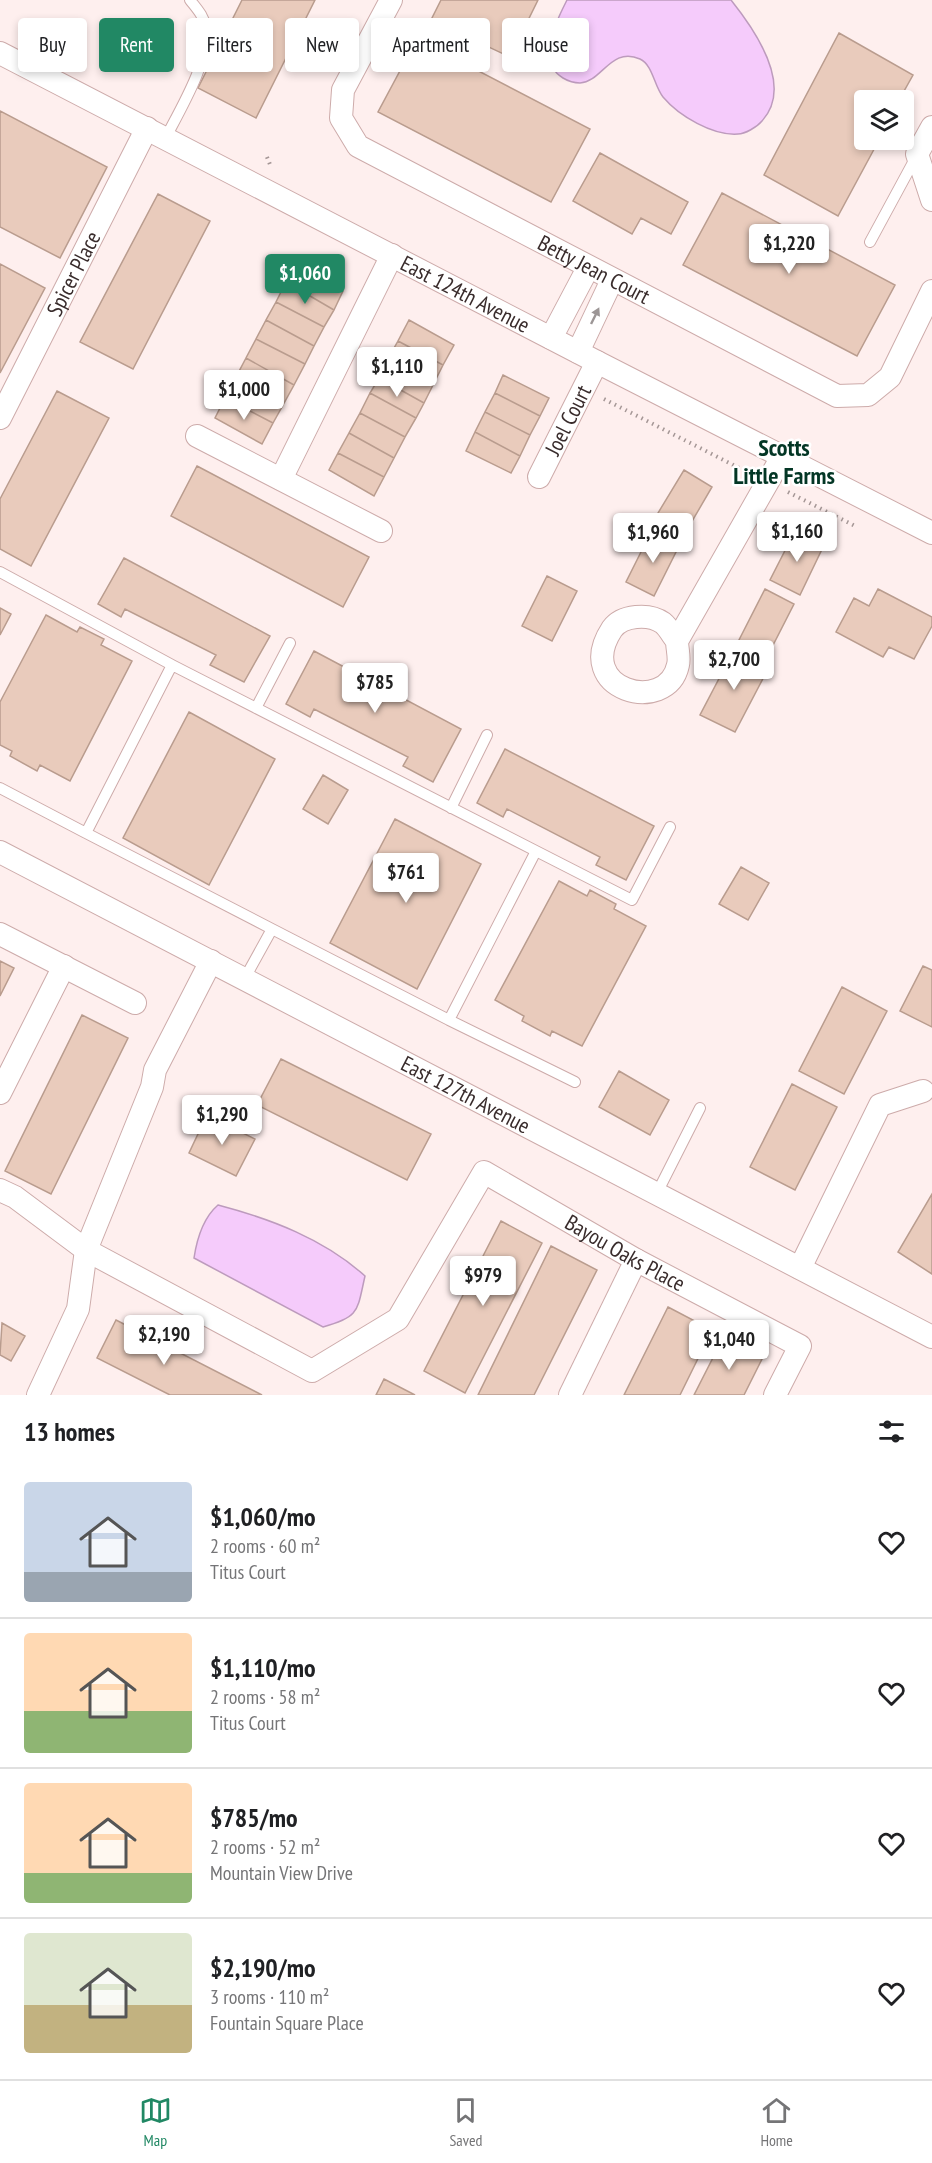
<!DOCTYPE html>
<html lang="en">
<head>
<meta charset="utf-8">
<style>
  :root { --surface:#fff; --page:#f2f2f2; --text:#202124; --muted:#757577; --line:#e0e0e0; --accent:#218864 }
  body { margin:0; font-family:"PT Sans Narrow",sans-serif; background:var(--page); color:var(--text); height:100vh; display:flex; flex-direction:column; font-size:22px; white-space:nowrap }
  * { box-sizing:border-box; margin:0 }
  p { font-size:20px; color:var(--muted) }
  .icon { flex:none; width:33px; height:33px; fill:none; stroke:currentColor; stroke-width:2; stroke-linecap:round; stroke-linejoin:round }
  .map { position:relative; height:1395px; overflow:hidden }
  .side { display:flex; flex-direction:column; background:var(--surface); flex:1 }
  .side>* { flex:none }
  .top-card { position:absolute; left:18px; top:18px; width:600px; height:54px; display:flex; gap:12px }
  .fabs { position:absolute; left:854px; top:90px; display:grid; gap:12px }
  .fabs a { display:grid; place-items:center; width:60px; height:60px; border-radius:6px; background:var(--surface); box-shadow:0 3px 9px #0003; font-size:30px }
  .price { position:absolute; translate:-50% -51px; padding:0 14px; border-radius:6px; background:#fff; color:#222; font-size:20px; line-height:39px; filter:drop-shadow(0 2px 3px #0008) }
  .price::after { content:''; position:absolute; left:50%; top:36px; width:18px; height:14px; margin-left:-9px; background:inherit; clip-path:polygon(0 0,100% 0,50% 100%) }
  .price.current { background:var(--accent); color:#fff }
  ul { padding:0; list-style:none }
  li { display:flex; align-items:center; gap:18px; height:150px; padding:0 24px }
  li+li { border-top:2px solid var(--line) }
  li span { display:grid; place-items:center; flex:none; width:168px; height:120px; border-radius:6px; color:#555 }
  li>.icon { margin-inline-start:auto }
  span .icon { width:72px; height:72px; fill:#fffc; stroke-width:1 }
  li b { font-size:26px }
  h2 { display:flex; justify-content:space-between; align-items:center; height:72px; padding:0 24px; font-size:26px }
  .tag { padding:0 21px; border-radius:6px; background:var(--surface); box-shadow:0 3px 9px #0003; font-size:21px; line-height:54px }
  .tag.current { background:var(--accent); color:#fff }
  .menu { display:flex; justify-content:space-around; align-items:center; height:84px; border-top:2px solid var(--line); background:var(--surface); font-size:16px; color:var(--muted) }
  .menu a { display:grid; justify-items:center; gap:3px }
  .menu .current { color:var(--accent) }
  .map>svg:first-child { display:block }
</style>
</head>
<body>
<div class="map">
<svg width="932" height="1395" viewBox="0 0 932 1395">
  <rect width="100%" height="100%" fill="#feefee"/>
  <path fill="#f5cbfb" stroke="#bd9bbd" stroke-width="1.5" d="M 567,0 L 731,0 C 755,30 794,86 762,121 C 757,127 745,134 738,134 C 713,136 679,116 663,97 C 654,86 653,65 640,59 C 611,46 602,82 580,83 C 574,83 568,81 563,78 C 535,61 556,22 567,0 Z
    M 218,1205 C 271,1219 324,1239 365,1276 C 357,1311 360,1317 323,1327 L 194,1258 C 197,1238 203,1218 218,1205 Z"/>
  <path fill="#e9cbbc" stroke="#b99c8e" stroke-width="1.5" d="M 242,0 L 315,0 L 256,118 L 198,88 Z
    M 441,0 L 538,0 L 510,57 L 431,20 Z
    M 839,33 L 913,75 L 899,100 L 864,100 L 864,140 L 879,140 L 838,216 L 764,175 Z
    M 417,39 L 590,129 L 551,202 L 378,112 Z
    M 0,111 L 107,167 L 60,258 L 0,227 Z
    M 600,153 L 688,202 L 671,234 L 641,218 L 632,234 L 573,201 Z
    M 722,193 L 895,285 L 857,356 L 683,265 Z
    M 158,194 L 210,221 L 133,369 L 80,342 Z
    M 0,264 L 45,288 L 0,373 Z
    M 296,264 L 343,291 L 334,310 L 286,282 Z
    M 286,282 L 334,310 L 324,327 L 276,302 Z
    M 276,302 L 324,327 L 314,346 L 266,320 Z
    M 266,320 L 314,346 L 305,364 L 256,339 Z
    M 409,320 L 454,345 L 443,365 L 398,341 Z
    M 256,339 L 305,364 L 294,385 L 246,358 Z
    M 398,341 L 443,365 L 435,381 L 388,359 Z
    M 246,358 L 294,385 L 283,405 L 235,379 Z
    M 388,359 L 435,381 L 424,403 L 379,378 Z
    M 503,375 L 549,398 L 540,416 L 495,393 Z
    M 379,378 L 424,403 L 416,418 L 370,393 Z
    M 235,379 L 283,405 L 273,423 L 225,398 Z
    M 57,391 L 109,418 L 31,566 L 0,549 L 0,499 Z
    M 370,393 L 416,418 L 405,437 L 360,413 Z
    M 495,393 L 540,416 L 530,435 L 485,412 Z
    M 225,398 L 273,423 L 262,444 L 215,418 Z
    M 485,412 L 530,435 L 520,456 L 475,432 Z
    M 360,413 L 405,437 L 394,458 L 349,433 Z
    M 475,432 L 520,456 L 511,473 L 466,451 Z
    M 349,433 L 394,458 L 384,477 L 338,453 Z
    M 338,453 L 384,477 L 374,496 L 329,470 Z
    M 197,466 L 369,557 L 343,607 L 171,516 Z
    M 684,470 L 712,487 L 684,535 L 655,518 Z
    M 795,531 L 824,545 L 800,595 L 770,580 Z
    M 651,532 L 679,546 L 654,596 L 626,582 Z
    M 124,558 L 270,636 L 244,682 L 210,665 L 216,655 L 125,609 L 121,617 L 98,604 Z
    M 547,576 L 577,591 L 552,641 L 522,626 Z
    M 765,589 L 794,604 L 768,655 L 739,640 Z
    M 878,589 L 932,617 L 932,626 L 914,659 L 889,647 L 883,657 L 836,632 L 854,598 L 869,606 Z
    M 0,608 L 11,614 L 0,635 Z
    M 46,615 L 77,632 L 80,627 L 104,639 L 101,645 L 132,661 L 70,781 L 40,765 L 37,771 L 10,756 L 12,751 L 0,745 L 0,702 Z
    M 734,650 L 769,667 L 735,732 L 700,715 Z
    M 314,651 L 461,729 L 433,782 L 403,766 L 408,757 L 314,709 L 310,717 L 286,704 Z
    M 189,712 L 275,759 L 209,885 L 123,838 Z
    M 505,749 L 654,826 L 626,880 L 596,865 L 600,857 L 507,809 L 503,817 L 477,803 Z
    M 323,775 L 348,790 L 328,824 L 303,809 Z
    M 395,819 L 481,864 L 417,989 L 330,943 Z
    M 741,867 L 769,883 L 748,920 L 719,904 Z
    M 559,881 L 587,896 L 590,890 L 616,904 L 614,909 L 646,926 L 582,1046 L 552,1031 L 550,1036 L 522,1021 L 524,1016 L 495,1000 Z
    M 0,961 L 14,968 L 0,996 Z
    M 923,966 L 932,970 L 932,1027 L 900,1011 Z
    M 842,987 L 887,1011 L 844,1094 L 799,1071 Z
    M 82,1015 L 128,1038 L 51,1194 L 5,1171 Z
    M 281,1059 L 431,1134 L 407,1180 L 257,1105 Z
    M 619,1071 L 669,1100 L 650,1135 L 599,1107 Z
    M 792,1084 L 837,1107 L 795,1190 L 750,1167 Z
    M 207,1115 L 255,1139 L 236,1176 L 189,1153 Z
    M 932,1194 L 932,1274 L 898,1252 Z
    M 501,1221 L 542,1243 L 465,1393 L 424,1371 Z
    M 551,1246 L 597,1270 L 534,1395 L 478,1395 Z
    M 668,1307 L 712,1330 L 680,1395 L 624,1395 Z
    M 116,1320 L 262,1395 L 170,1395 L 97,1358 Z
    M 2,1323 L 25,1336 L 11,1361 L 0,1355 Z
    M 723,1338 L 762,1359 L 744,1395 L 694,1395 Z
    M 384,1379 L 415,1395 L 376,1395 Z"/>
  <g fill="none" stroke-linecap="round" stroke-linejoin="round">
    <g stroke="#cdabaa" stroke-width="12">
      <path id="service" d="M 166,137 C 180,110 211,58 206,28 C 204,16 197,9 190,0
        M 870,242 L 916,157
        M 0,572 L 172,665
        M 256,708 L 290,643
        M 0,788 L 86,833
        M 451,808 L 487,735
        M 536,851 L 632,900 L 670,827
        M 245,978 L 272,929 L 449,1020 L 536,851 L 172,665 L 86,833 L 272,929
        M 449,1020 L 575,1082
        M 657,1193 L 700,1108"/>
    </g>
    <g stroke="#cdabaa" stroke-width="24">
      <g id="minor">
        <path id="s1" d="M 391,0 L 343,90 L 341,118 L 358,146 L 837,396 L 868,395 L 890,377 L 932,291"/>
        <path id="s2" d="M 0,53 L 597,362 L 932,533"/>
        <path d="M 932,127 L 917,154 L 932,200"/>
        <path d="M 551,338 L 588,268"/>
        <path d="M 578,352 L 612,280"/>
        <path id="s3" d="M 0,418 L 147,128"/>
        <path d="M 197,436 L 381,531"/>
        <path id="s4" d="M 539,477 L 597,362"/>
        <path d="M 281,479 L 392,255"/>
        <path d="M 677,641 C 673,636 668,627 663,623 C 649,613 622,615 612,629 C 572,690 667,716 678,665 C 680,658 677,648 677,641 L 783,455"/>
        <path id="s5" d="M 0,852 L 932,1337"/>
        <path d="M 0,934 L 135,1003"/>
        <path d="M 0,1093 L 64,966"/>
        <path id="s6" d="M 0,1190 L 15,1197 L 86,1250 L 312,1371 L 398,1319 L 484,1172 L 636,1260 L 800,1346 L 775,1395"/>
        <path d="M 800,1268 L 880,1105 L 923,1091"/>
        <path d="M 38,1395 L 78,1309 L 86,1250 L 152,1087 L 155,1070 L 211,961"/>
        <path d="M 570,1395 L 636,1260"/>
      </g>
    </g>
    <path stroke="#a59796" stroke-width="4" stroke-dasharray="1.5 4.5" stroke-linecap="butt" d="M 267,157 L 271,167
      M 604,399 L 749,473
      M 788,492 L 857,527"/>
    <use href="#service" stroke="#fff" stroke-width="10"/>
    <use href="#minor" stroke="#fff" stroke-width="22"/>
  </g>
  <defs><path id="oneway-solid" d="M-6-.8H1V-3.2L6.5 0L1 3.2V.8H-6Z" transform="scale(1.5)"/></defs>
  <use fill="#9c9696" href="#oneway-solid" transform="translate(595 316) rotate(-64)"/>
  <g text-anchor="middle" stroke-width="5" stroke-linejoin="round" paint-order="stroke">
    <g font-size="22" fill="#392c2c" stroke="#fff">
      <text dy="8" stroke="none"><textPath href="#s1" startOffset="429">Betty Jean Court</textPath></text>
      <text dy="8" stroke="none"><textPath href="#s3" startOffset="162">Spicer Place</textPath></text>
      <text dy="8" stroke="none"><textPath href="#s2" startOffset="524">East 124th Avenue</textPath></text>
      <text dy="8" stroke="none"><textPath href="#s4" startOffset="64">Joel Court</textPath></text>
      <text dy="8" stroke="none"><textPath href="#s5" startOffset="525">East 127th Avenue</textPath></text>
      <text dy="8" stroke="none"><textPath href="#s6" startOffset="795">Bayou Oaks Place</textPath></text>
    </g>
    <g font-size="24" font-weight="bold" fill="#033625" stroke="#fff">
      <text x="784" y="456">Scotts<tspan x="784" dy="28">Little Farms</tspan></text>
    </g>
  </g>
</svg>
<div class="fabs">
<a><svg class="icon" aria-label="layers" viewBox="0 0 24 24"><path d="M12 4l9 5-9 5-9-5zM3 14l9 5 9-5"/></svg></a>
</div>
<b class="price" style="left:789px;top:275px">$1,220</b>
<b class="price current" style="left:305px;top:305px">$1,060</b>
<b class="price" style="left:397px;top:398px">$1,110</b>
<b class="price" style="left:244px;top:421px">$1,000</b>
<b class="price" style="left:797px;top:563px">$1,160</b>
<b class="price" style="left:653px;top:564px">$1,960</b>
<b class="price" style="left:734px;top:691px">$2,700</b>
<b class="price" style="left:375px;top:714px">$785</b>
<b class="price" style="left:406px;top:904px">$761</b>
<b class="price" style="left:222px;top:1146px">$1,290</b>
<b class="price" style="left:483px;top:1307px">$979</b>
<b class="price" style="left:164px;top:1366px">$2,190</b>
<b class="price" style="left:729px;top:1371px">$1,040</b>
<div class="top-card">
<a class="tag">Buy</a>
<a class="tag current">Rent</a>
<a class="tag">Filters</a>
<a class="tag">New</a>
<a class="tag">Apartment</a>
<a class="tag">House</a>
</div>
</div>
<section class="side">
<h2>13 homes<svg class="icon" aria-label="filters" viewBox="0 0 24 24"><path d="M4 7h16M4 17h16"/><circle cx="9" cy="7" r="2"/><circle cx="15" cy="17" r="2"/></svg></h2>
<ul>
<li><span style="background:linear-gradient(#c9d6e8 75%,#9aa5b1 0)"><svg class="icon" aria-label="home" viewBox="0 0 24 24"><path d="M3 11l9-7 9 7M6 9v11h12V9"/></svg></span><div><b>$1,060/mo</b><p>2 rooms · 60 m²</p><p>Titus Court</p></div><svg class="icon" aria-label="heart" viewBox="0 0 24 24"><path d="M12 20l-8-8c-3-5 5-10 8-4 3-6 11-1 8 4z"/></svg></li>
<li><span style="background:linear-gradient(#ffd9b3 65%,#8fb573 0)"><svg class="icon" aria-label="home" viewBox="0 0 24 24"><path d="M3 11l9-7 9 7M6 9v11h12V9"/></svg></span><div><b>$1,110/mo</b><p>2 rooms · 58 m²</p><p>Titus Court</p></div><svg class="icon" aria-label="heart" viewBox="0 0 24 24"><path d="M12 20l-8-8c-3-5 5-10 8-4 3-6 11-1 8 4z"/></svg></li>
<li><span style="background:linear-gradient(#ffd9b3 75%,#8fb573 0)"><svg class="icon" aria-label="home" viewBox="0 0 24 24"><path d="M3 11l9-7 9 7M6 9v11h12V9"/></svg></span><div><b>$785/mo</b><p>2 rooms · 52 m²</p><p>Mountain View Drive</p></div><svg class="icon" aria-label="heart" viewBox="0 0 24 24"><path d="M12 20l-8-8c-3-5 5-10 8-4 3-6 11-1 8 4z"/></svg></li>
<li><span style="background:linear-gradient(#dfe7d0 60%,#c2b280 0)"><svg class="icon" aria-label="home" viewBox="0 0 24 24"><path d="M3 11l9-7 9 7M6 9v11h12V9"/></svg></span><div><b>$2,190/mo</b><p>3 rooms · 110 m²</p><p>Fountain Square Place</p></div><svg class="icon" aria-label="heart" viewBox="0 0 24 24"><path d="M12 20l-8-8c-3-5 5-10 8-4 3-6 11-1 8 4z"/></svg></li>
</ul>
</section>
<nav class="menu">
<a class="current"><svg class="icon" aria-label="map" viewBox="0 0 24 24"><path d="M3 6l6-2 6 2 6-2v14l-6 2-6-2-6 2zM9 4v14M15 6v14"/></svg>Map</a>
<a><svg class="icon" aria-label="saved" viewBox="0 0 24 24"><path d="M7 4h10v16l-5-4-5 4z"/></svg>Saved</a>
<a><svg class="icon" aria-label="home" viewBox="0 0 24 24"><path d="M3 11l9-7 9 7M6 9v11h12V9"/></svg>Home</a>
</nav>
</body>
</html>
